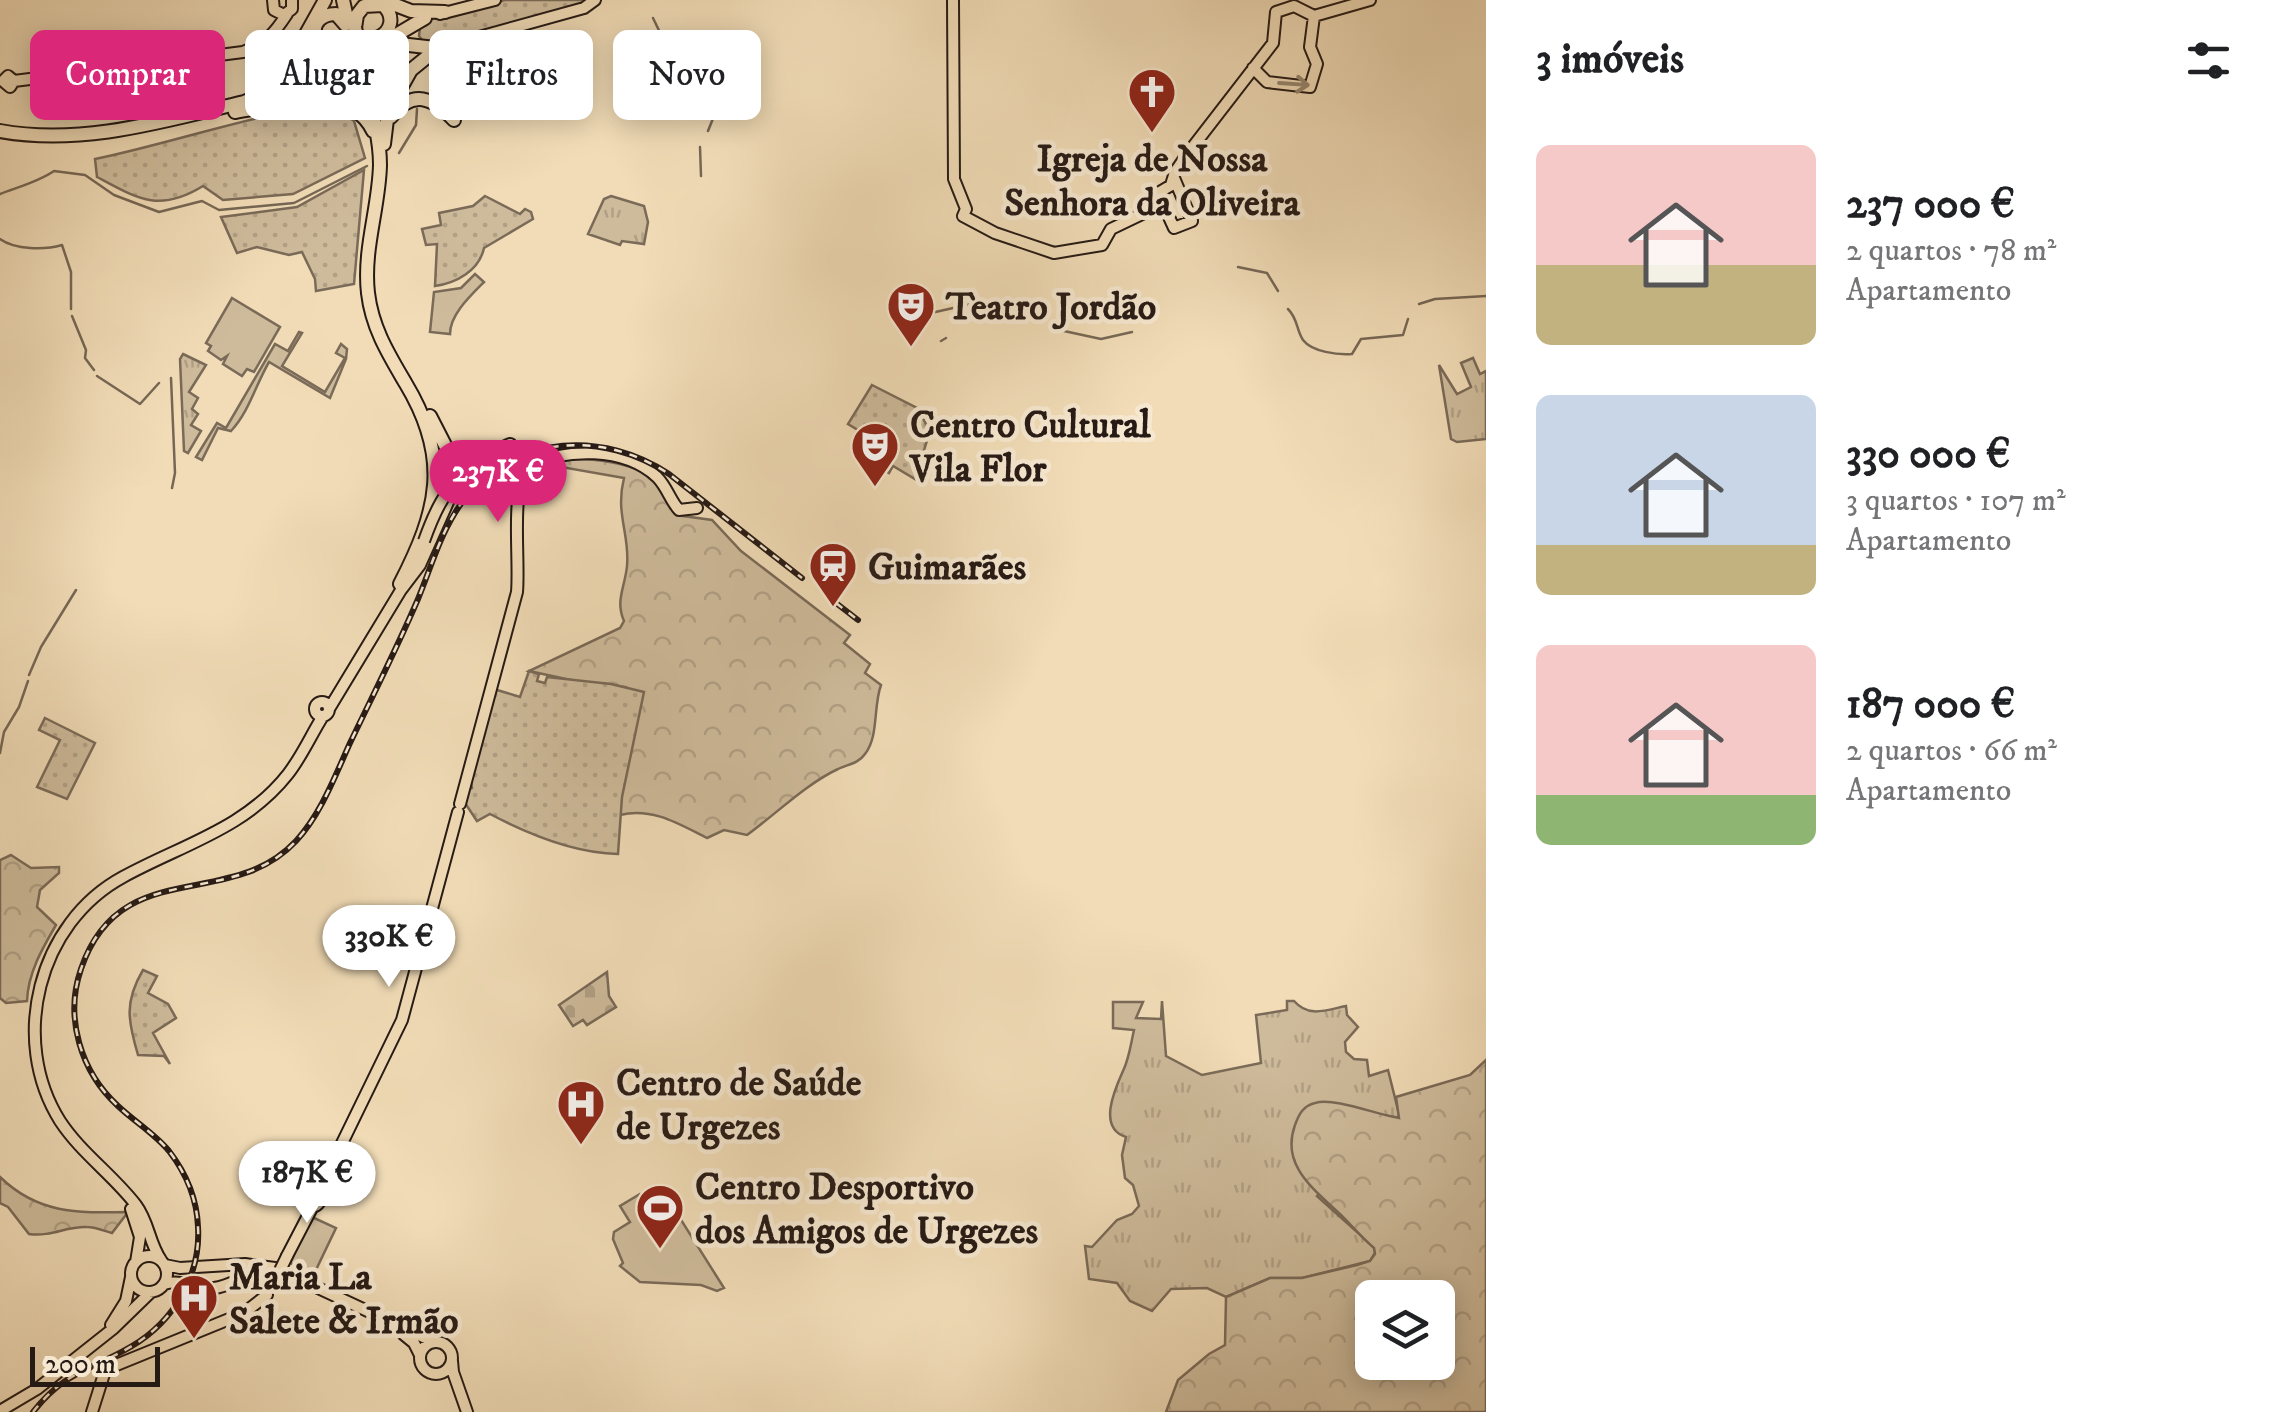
<!DOCTYPE html>
<html lang="pt">
<head>
<meta charset="utf-8">
<style>
  :root { --surface:#fff; --page:#f6f6f6; --text:#202124; --muted:#757577; --accent:#db2777 }
  body { margin:0; font-family:"IM FELL DW Pica",serif; background:var(--page); color:var(--text); height:100vh; display:flex; flex-direction:column; font-size:38px; white-space:nowrap }
  * { box-sizing:border-box; margin:0 }
  p { font-size:32px; color:var(--muted) }
  .icon { flex:none; width:55px; height:55px; fill:none; stroke:currentColor; stroke-width:2; stroke-linecap:round; stroke-linejoin:round }
  .map { position:relative; flex:1; overflow:hidden }
  .side { display:flex; flex-direction:column; background:var(--surface); width:800px }
  .side>* { flex:none }
  .hud { position:absolute; left:30px; top:30px; width:950px; height:90px; display:flex; gap:20px }
  .fabs { position:absolute; left:1355px; top:1280px; display:grid; gap:20px }
  .fabs a { display:grid; place-items:center; width:100px; height:100px; border-radius:15px; background:var(--surface); box-shadow:0 5px 25px #0003; font-size:50px }
  .scale { position:absolute; left:30px; bottom:25px; width:130px; box-sizing:border-box; padding-left:10px; border:5px solid #261a15; border-top:0; font-size:28px; line-height:35px; white-space:nowrap; color:#261a15; -webkit-text-stroke:8px #f6e8d0; paint-order:stroke }
  .price { position:absolute; translate:-50% -85px; padding:0 22px; border-radius:35px; background:#fff; color:#222; font-size:32px; line-height:65px; filter:drop-shadow(0 2px 5px #0008) }
  .price::after { content:''; position:absolute; left:50%; top:60px; width:30px; height:22px; margin-left:-15px; background:inherit; clip-path:polygon(0 0,100% 0,50% 100%) }
  .price.current { background:var(--accent); color:#fff }
  ul { padding:0; list-style:none }
  li { display:flex; align-items:center; gap:30px; height:250px; padding:0 50px }
  li span { display:grid; place-items:center; flex:none; width:280px; height:200px; border-radius:15px; color:#555 }
  li>.icon { margin-inline-start:auto }
  span .icon { width:120px; height:120px; fill:#fffc; stroke-width:1 }
  li b { font-size:42px }
  h2 { display:flex; justify-content:space-between; align-items:center; height:120px; padding:0 50px; font-size:42px }
  .chip { padding:0 35px; border-radius:15px; background:var(--surface); box-shadow:0 5px 25px #0003; font-size:35px; line-height:90px }
  .chip.current { background:var(--accent); color:#fff }
  main { display:flex; flex:1; min-height:0 }
  .map>svg:first-child { display:block }
</style>
</head>
<body>
<main>
<div class="map">
<svg width="1486" height="1412" viewBox="0 0 1486 1412">
  <defs>
    <pattern id="grass-tufts" width="24" height="20" patternUnits="userSpaceOnUse" patternTransform="scale(2.5)"><rect width="24" height="20" fill="#cebb9b"/><path d="M3 7l-1-3M5 7V3M7 7l1-3M15 17l-1-3M17 17v-4M19 17l1-3" fill="none" stroke="#b1a085"/></pattern>
    <pattern id="forest-crowns" width="20" height="18" patternUnits="userSpaceOnUse" patternTransform="scale(2.5)"><rect width="20" height="18" fill="#cebb9b"/><path d="M2 6a3 3 0 1 1 6 0M12 15a3 3 0 1 1 6 0" fill="none" stroke="#b1a085"/></pattern>
    <pattern id="cemetery-stones" width="16" height="16" patternUnits="userSpaceOnUse" patternTransform="scale(2.5)"><rect width="16" height="16" fill="#cebb9b"/><path d="M2 7V4a2 2 0 0 1 4 0v3zM10 15v-3a2 2 0 0 1 4 0v3z" fill="#b1a085"/></pattern>
    <pattern id="park-dots" width="8" height="8" patternUnits="userSpaceOnUse" patternTransform="scale(2.5)"><rect width="8" height="8" fill="#cebb9b"/><path d="M2 2h.1M6 6h.1" fill="none" stroke="#b1a085" stroke-width="1.8" stroke-linecap="round"/></pattern>
  </defs>
  <rect width="100%" height="100%" fill="#f1dcb7"/>
  <filter id="stains"><feTurbulence type="fractalNoise" baseFrequency=".002" numOctaves="4"/><feColorMatrix values="0 0 0 0 .2 0 0 0 0 .09 0 0 0 0 .02 0 0 0 .5 -.17"/></filter>
  <radialGradient id="worn" r=".72"><stop offset=".6" stop-color="#630" stop-opacity="0"/><stop offset="1" stop-color="#630" stop-opacity=".3"/></radialGradient>
  <path fill="url(#grass-tufts)" stroke="#7a6a58" stroke-width="2.5" d="M 611,196 L 644,206 L 648,222 L 644,244 L 622,241 L 620,245 L 588,234 L 604,199 Z
    M 299,332 L 302,333 L 282,366 L 325,392 L 345,358 L 336,353 L 341,344 L 347,349 L 346,359 L 330,398 L 269,362 C 256,384 249,412 231,431 L 218,428 L 202,460 L 196,457 L 217,423 L 226,428 L 275,344 L 288,351 Z
    M 183,354 L 206,365 L 189,392 L 198,398 L 192,409 L 198,414 L 191,425 L 201,431 L 188,453 L 184,451 L 180,359 Z
    M 1473,358 L 1480,374 L 1486,371 L 1486,439 L 1457,442 L 1451,439 L 1439,365 L 1457,394 L 1471,387 L 1461,363 Z
    M 1162,1001 L 1166,1056 L 1202,1075 L 1261,1063 L 1256,1015 L 1287,1010 L 1287,1001 L 1294,1001 C 1309,1018 1326,1010 1346,1006 L 1347,1015 L 1358,1027 L 1345,1042 L 1346,1052 L 1354,1059 L 1367,1060 L 1369,1076 L 1388,1070 L 1400,1118 L 1384,1115 L 1317,1196 L 1375,1248 L 1375,1253 L 1370,1261 L 1302,1278 L 1270,1278 L 1226,1297 L 1207,1288 L 1171,1289 L 1152,1311 L 1130,1301 L 1117,1283 L 1089,1279 L 1085,1246 L 1092,1247 L 1117,1220 L 1132,1214 L 1139,1206 L 1133,1185 L 1125,1178 L 1122,1155 L 1126,1137 C 1097,1128 1115,1089 1123,1071 C 1129,1059 1131,1043 1134,1030 L 1113,1028 L 1113,1002 L 1143,1002 L 1136,1018 L 1161,1019 Z"/>
  <path fill="url(#forest-crowns)" stroke="#7a6a58" stroke-width="2.5" fill-rule="evenodd" d="M 560,459 C 590,458 640,461 661,486 C 667,494 670,506 676,515 L 712,520 L 741,551 L 850,635 L 844,643 L 870,664 L 865,673 L 881,685 C 873,707 879,736 865,754 C 858,764 848,764 838,769 C 806,784 776,814 747,835 L 724,830 L 707,838 C 679,824 652,807 620,815 L 626,687 L 580,682 L 529,671 L 620,628 L 624,621 C 615,601 625,587 627,566 C 630,534 615,514 624,478 L 561,467 Z
    M 11,855 L 31,868 L 59,867 L 59,873 L 40,890 L 37,907 L 56,925 C 42,949 28,973 27,1001 L 6,1003 L 0,998 L 0,860 Z
    M 1486,1060 L 1486,1412 L 1166,1412 L 1178,1380 L 1209,1354 L 1225,1345 L 1226,1297 L 1270,1278 L 1302,1278 L 1357,1265 L 1370,1261 L 1375,1254 L 1374,1248 C 1362,1238 1352,1226 1341,1215 C 1315,1190 1280,1166 1295,1125 C 1299,1114 1303,1106 1315,1103 C 1335,1097 1377,1115 1399,1118 L 1396,1097 L 1470,1075 ZM 1372,1298 L 1438,1298 L 1438,1362 L 1372,1362 Z
    M 0,1177 C 38,1214 77,1213 128,1212 L 112,1233 C 105,1231 95,1227 87,1227 C 66,1226 52,1237 29,1234 L 8,1207 L 0,1203 Z"/>
  <path fill="url(#cemetery-stones)" stroke="#7a6a58" stroke-width="2.5" d="M 607,972 L 609,996 L 616,1007 L 587,1025 L 583,1020 L 573,1026 L 559,1005 Z"/>
  <path fill="url(#park-dots)" stroke="#7a6a58" stroke-width="2.5" d="M 505,0 L 592,0 L 584,5 L 437,45 L 425,44 L 419,36 L 420,27 L 427,20 Z
    M 309,107 L 343,113 L 354,121 L 365,158 L 293,194 L 223,200 L 203,186 C 159,213 138,199 97,177 L 95,159 C 167,144 236,120 309,107 Z
    M 364,170 L 354,284 L 316,291 L 315,279 L 302,252 L 289,255 L 257,247 L 237,253 L 221,217 L 297,207 Z
    M 485,196 L 520,214 L 525,209 L 531,212 L 533,219 L 484,248 C 479,271 456,283 435,286 L 437,244 L 426,245 L 422,229 L 441,225 L 439,213 L 473,206 Z
    M 872,385 L 917,408 L 930,431 L 915,479 L 893,466 L 889,473 L 884,470 L 892,456 L 885,451 L 886,447 L 848,424 Z
    M 529,671 L 539,674 L 537,681 L 545,683 L 547,677 L 611,684 L 644,692 L 622,797 L 618,854 C 574,853 528,834 490,814 L 477,821 L 465,803 L 468,790 L 472,788 L 471,782 L 494,689 L 520,697 Z
    M 45,718 L 95,743 L 67,799 L 37,787 L 60,740 L 39,730 Z
    M 143,970 L 157,976 L 148,993 L 168,1004 L 176,1018 L 153,1033 L 170,1064 L 164,1056 L 138,1055 C 128,1021 124,1002 143,970 Z"/>
  <path fill="#cebb9b" stroke="#7a6a58" stroke-width="2.5" d="M 475,274 L 484,282 C 469,297 450,315 450,334 L 430,332 L 434,292 L 461,288 Z
    M 232,298 L 280,327 L 254,372 L 247,369 L 242,376 L 223,364 L 227,356 L 221,360 L 208,351 L 211,346 L 206,343 Z
    M 640,1194 L 650,1195 L 656,1204 L 672,1195 L 680,1203 L 676,1206 L 676,1212 L 724,1288 L 717,1291 L 701,1285 L 640,1282 L 620,1266 L 623,1263 L 613,1239 L 614,1232 L 630,1222 L 620,1206 Z
    M 312,1217 L 336,1228 L 314,1274 L 290,1263 Z"/>
  <g fill="none" stroke-linecap="round" stroke-linejoin="round">
    <path stroke="#766755" stroke-width="2.5" d="M 653,18 L 665,43 L 689,63
      M 708,131 L 714,116 L 710,106 L 713,88
      M 700,147 L 701,176
      M 399,153 L 416,125 L 417,109
      M 0,194 C 18,187 38,182 54,171 L 85,175 L 114,195 L 159,212 L 202,201 L 219,210 L 294,203 L 367,166
      M 0,239 C 15,250 45,250 62,245 L 71,272 L 71,309
      M 1238,267 L 1267,273 L 1278,291
      M 1419,304 L 1435,299 L 1486,296
      M 1022,309 L 1049,313
      M 1288,309 C 1298,319 1296,329 1303,340 C 1312,352 1338,355 1352,354 L 1361,339 L 1403,335 L 1408,319
      M 931,313 L 984,301 L 1006,305
      M 72,316 L 86,350 L 85,358 L 94,370
      M 1064,331 L 1101,339 L 1132,332
      M 941,341 L 946,338
      M 97,376 L 140,404 L 159,383
      M 171,378 L 175,473 L 172,488
      M 29,675 L 41,647 L 76,590
      M 0,753 L 4,732 L 19,707 L 28,681"/>
    <g stroke="#261a15" stroke-width="14">
      <path id="major" d="M 273,0 L 274,10 L 284,15 L 292,9 L 292,0
        M 953,0 L 954,179 L 966,209 L 963,216 L 995,233 L 1054,253 L 1102,245 L 1111,229 L 1163,204
        M 440,14 L 495,0
        M 1314,16 L 1370,0
        M 468,40 L 584,8 L 595,0
        M 1253,68 L 1267,82 L 1310,87 L 1317,64 L 1310,47 L 1314,16
        M 14,81 L 8,76 L 3,81 L 10,87 L 14,81 L 243,52 C 266,43 274,34 287,14
        M 1174,178 L 1192,221 L 1174,228 L 1158,193 L 1175,183
        M 1171,185 L 1175,172 L 1188,153 L 1273,43 L 1276,12 L 1294,6 L 1314,16
        M315 709a7 7 0 1 1 14 0a7 7 0 1 1-14 0Z
        M 329,709 L 401,590 L 420,565 L 449,500 L 470,475
        M 460,804 L 517,592 C 520,558 510,491 528,465 C 567,449 623,446 657,477 C 667,487 670,500 679,510 L 697,508
        M 328,1172 L 402,1020 L 458,812
        M301 1197a10 10 0 1 1 20 0a10 10 0 1 1-20 0Z
        M 131,1209 L 140,1237 L 136,1262
        M131 1274a18 18 0 1 1 36 0a18 18 0 1 1-36 0Z
        M 287,1256 L 313,1206
        M 161,1260 C 149,1243 149,1222 136,1205 C 113,1175 81,1153 60,1121 C 9,1040 38,923 123,877 C 181,845 245,829 288,774 C 302,756 311,735 323,716
        M 165,1265 L 180,1268 L 245,1264 L 275,1268 L 434,1342
        M 164,1284 C 181,1279 196,1289 214,1288 C 234,1286 247,1270 269,1273
        M 111,1325 L 126,1301 L 131,1277
        M 403,1334 L 414,1343 L 420,1355
        M420 1358a16 16 0 1 1 32 0a16 16 0 1 1-32 0Z
        M 452,1361 L 453,1372 L 467,1412
        M 0,1411 L 37,1389 L 114,1328 L 151,1292
        M 92,1412 L 104,1374 L 109,1368 L 244,1313 L 267,1295"/>
    </g>
    <g stroke="#261a15" stroke-width="16">
      <path id="highway" d="M 343,0 L 348,23
        M 385,1 L 411,11 L 445,12
        M 355,28 L 357,15 L 364,6 L 383,5 C 395,16 392,32 377,38
        M 337,48 C 308,49 307,14 336,14 L 350,30
        M 355,56 L 400,44 L 435,48
        M 350,57 L 328,69 L 325,79 L 328,91 L 337,98 L 350,96 L 359,88 L 359,75
        M 360,68 C 368,99 380,132 380,165 C 379,208 363,249 368,293 C 372,328 389,355 406,384 C 451,459 438,510 400,584
        M 366,68 L 380,86 C 398,88 406,73 398,58 L 378,51
        M 286,70 L 325,0
        M 235,112 C 276,105 350,82 373,131
        M 391,117 C 413,88 433,98 454,120
        M 0,131 C 82,146 164,121 244,102 L 263,94 L 289,72 L 308,62 L 391,38 L 425,18
        M 384,144 L 388,111 L 411,70 L 427,57 L 472,39
        M 430,416 L 450,455 L 460,463 L 473,462 L 510,445"/>
    </g>
    <use href="#major" stroke="#f1dcb7" stroke-width="10"/>
    <use href="#highway" stroke="#f1dcb7" stroke-width="12"/>
    <g stroke="#261a15" stroke-width="6">
      <path id="rail" d="M 836,603 L 858,620
        M 33,1412 C 66,1370 90,1371 132,1346 C 173,1322 201,1276 198,1227 C 197,1200 186,1173 169,1151 C 155,1134 135,1122 118,1106 C 81,1072 64,1018 81,969 C 120,854 230,912 296,841 C 321,814 335,776 350,743 C 373,695 397,648 418,599 C 432,565 442,527 466,497 C 518,434 604,431 669,474 L 802,578"/>
    </g>
    <use href="#rail" stroke="#f6e8d0" stroke-width="2.5" stroke-dasharray="8" stroke-linecap="butt"/>
    <g stroke="#261a15" stroke-width="14" stroke-linecap="butt">
      <path id="major-bridge" d="M 424,541 C 439,499 449,482 488,458
        M 271,1289 L 287,1256"/>
    </g>
    <g stroke="#261a15" stroke-width="16" stroke-linecap="butt">
      <path id="highway-bridge" d="M 355,28 L 365,66"/>
    </g>
    <use href="#major-bridge" stroke="#f1dcb7" stroke-width="10"/>
    <use href="#highway-bridge" stroke="#f1dcb7" stroke-width="12"/>
  </g>
  <defs><path id="oneway-shaft" d="M-6 0H5M1.5-3L5.5 0L1.5 3" fill="none" stroke-width="1.6" stroke-linecap="round" stroke-linejoin="round" transform="scale(2.5)"/></defs>
  <use stroke="#96856e" href="#oneway-shaft" transform="translate(1294 84) rotate(4)"/>
  <defs>
    <g id="church-pin" transform="scale(2.5)"><path d="M0 17L-7.5 6A9.5 9.5 0 1 1 7.5 6Z" fill="#8f2418" stroke="#f6e8d0"/><path d="M-1.2-6h2.4v3.5h3.3v2.4h-3.3V6h-2.4V-.1h-3.3v-2.4h3.3Z" fill="#fff"/></g>
    <g id="theatre-pin" transform="scale(2.5)"><path d="M0 17L-7.5 6A9.5 9.5 0 1 1 7.5 6Z" fill="#8f2418" stroke="#f6e8d0"/><path d="M-5-5.5Q0-4 5-5.5V0Q5 5 0 6Q-5 5-5 0ZM-3.3-2.5H-1v1.5H-3.3ZM1-2.5H3.3v1.5H1ZM-2.8 1Q0 5.5 2.8 1Z" fill="#fff"/></g>
    <g id="station-pin" transform="scale(2.5)"><path d="M0 17L-7.5 6A9.5 9.5 0 1 1 7.5 6Z" fill="#8f2418" stroke="#f6e8d0"/><path d="M-3-6H3Q5-6 5-4V2Q5 4 3 4L4.5 6H3L1.5 4h-3L-3 6H-4.5L-3 4Q-5 4-5 2V-4Q-5-6-3-6ZM-3.5-4v3h7v-3ZM-3.5 1v1.5H-2V1ZM2 1v1.5H3.5V1Z" fill="#fff"/></g>
    <g id="hospital-pin" transform="scale(2.5)"><path d="M0 17L-7.5 6A9.5 9.5 0 1 1 7.5 6Z" fill="#8f2418" stroke="#f6e8d0"/><path d="M-5-5h3v3.5h4V-5h3V5h-3V1.5h-4V5h-3Z" fill="#fff"/></g>
    <g id="stadium-pin" transform="scale(2.5)"><path d="M0 17L-7.5 6A9.5 9.5 0 1 1 7.5 6Z" fill="#8f2418" stroke="#f6e8d0"/><path d="M0-5a6.5 5 0 1 0 0 10a6.5 5 0 1 0 0-10ZM-3.5-1.8h7v3.6h-7Z" fill="#fff"/></g>
  </defs>
  <g fill-rule="evenodd">
    <use href="#church-pin" x="1152" y="92"/>
    <use href="#theatre-pin" x="911" y="306"/>
    <use href="#theatre-pin" x="875" y="446"/>
    <use href="#station-pin" x="833" y="566"/>
    <use href="#hospital-pin" x="581" y="1104"/>
    <use href="#stadium-pin" x="660" y="1208"/>
    <use href="#hospital-pin" x="194" y="1298"/>
  </g>
  <g text-anchor="middle" stroke-width="9" stroke-linejoin="round" paint-order="stroke">
    <g font-size="38" font-weight="bold" fill="#261a15" stroke="#f6e8d0" text-anchor="start">
      <text x="1152" y="171" text-anchor="middle">Igreja de Nossa<tspan x="1152" dy="44">Senhora da Oliveira</tspan></text>
      <text x="946" y="319">Teatro Jordão</text>
      <text x="910" y="437">Centro Cultural<tspan x="910" dy="44">Vila Flor</tspan></text>
      <text x="868" y="579">Guimarães</text>
      <text x="616" y="1095">Centro de Saúde<tspan x="616" dy="44">de Urgezes</tspan></text>
      <text x="695" y="1199">Centro Desportivo<tspan x="695" dy="44">dos Amigos de Urgezes</tspan></text>
      <text x="229" y="1289">Maria La<tspan x="229" dy="44">Salete &amp; Irmão</tspan></text>
    </g>
  </g>
  <rect width="100%" height="100%" filter="url(#stains)"/>
  <rect width="100%" height="100%" fill="url(#worn)"/>
</svg>
<div class="fabs">
<a><svg class="icon" aria-label="layers" viewBox="0 0 24 24"><path d="M12 4l9 5-9 5-9-5zM3 14l9 5 9-5"/></svg></a>
</div>
<div class="scale">200 m</div>
<b class="price current" style="left:498px;top:525px">237K €</b>
<b class="price" style="left:389px;top:990px">330K €</b>
<b class="price" style="left:307px;top:1226px">187K €</b>
<div class="hud">
<a class="chip current">Comprar</a>
<a class="chip">Alugar</a>
<a class="chip">Filtros</a>
<a class="chip">Novo</a>
</div>
</div>
<section class="side">
<h2>3 imóveis<svg class="icon" aria-label="filters" viewBox="0 0 24 24"><path d="M4 7h16M4 17h16"/><circle cx="9" cy="7" r="2"/><circle cx="15" cy="17" r="2"/></svg></h2>
<ul>
<li><span style="background:linear-gradient(#f6c9c9 60%,#c2b280 0)"><svg class="icon" aria-label="home" viewBox="0 0 24 24"><path d="M3 11l9-7 9 7M6 9v11h12V9"/></svg></span><div><b>237 000 €</b><p>2 quartos · 78 m²</p><p>Apartamento</p></div></li>
<li><span style="background:linear-gradient(#c9d6e8 75%,#c2b280 0)"><svg class="icon" aria-label="home" viewBox="0 0 24 24"><path d="M3 11l9-7 9 7M6 9v11h12V9"/></svg></span><div><b>330 000 €</b><p>3 quartos · 107 m²</p><p>Apartamento</p></div></li>
<li><span style="background:linear-gradient(#f6c9c9 75%,#8fb573 0)"><svg class="icon" aria-label="home" viewBox="0 0 24 24"><path d="M3 11l9-7 9 7M6 9v11h12V9"/></svg></span><div><b>187 000 €</b><p>2 quartos · 66 m²</p><p>Apartamento</p></div></li>
</ul>
</section>
</main>
</body>
</html>
